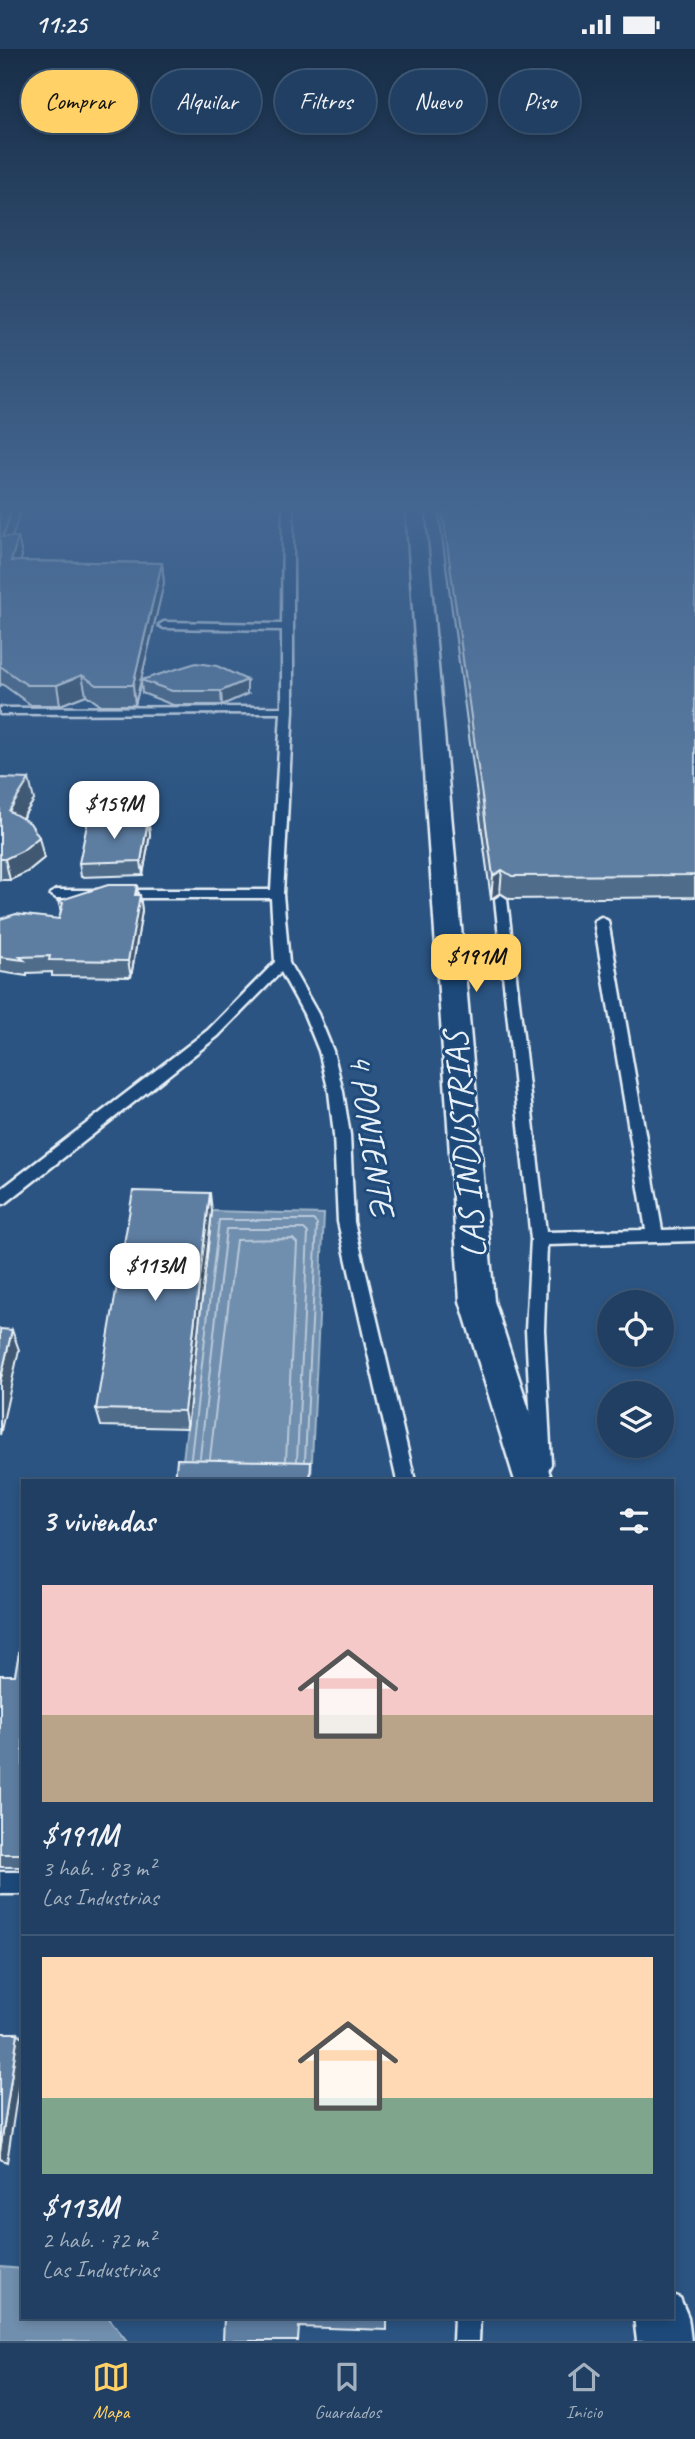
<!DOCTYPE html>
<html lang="es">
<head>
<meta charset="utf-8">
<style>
  :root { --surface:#203f62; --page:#284668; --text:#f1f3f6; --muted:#a2afbe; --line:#3d5877; --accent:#ffd166 }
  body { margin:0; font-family:Caveat,sans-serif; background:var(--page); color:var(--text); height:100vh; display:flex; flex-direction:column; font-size:26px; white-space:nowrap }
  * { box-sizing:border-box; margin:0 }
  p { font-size:23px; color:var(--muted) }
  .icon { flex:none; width:38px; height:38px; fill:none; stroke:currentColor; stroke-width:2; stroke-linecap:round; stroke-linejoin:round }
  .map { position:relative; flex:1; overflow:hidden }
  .details { position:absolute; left:21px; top:1430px; width:653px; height:840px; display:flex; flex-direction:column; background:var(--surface); border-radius:0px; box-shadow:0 4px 10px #0003,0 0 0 2px var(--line) }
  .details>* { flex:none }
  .hud { position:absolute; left:21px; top:21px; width:654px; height:63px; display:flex; gap:14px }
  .tools { position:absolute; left:597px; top:1241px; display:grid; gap:14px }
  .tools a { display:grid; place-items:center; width:77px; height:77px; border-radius:50%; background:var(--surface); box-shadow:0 4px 10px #0003,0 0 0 2px var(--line); font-size:35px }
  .price { position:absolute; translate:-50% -60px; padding:0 16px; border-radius:14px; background:#fff; color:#222; font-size:23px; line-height:46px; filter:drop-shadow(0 2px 4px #0008) }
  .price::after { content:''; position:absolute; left:50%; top:42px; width:21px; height:16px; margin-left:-10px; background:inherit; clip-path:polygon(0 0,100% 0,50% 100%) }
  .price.selected { background:var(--accent); color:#111 }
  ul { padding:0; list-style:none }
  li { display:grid; align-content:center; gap:14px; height:371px; padding:0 21px }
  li+li { border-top:2px solid var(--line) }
  li span { display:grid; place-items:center; height:217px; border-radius:0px; color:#555 }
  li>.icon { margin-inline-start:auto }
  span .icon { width:126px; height:126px; fill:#fffc; stroke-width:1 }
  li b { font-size:30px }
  h2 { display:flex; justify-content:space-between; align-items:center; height:84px; padding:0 21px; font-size:30px }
  .pill { padding:0 24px; border-radius:32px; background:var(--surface); box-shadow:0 4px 10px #0003,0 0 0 2px var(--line); font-size:24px; line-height:63px }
  .pill.selected { background:var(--accent); color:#111 }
  .status { display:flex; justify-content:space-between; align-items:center; height:49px; padding:0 35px; background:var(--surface); direction:ltr }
  .status svg { height:19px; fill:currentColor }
  .menu { display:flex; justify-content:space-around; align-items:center; height:98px; border-top:2px solid var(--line); background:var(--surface); font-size:19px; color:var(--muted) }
  .menu a { display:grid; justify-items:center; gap:4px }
  .menu .selected { color:var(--accent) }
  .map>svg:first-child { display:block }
</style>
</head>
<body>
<div class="status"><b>11:25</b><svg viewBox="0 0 49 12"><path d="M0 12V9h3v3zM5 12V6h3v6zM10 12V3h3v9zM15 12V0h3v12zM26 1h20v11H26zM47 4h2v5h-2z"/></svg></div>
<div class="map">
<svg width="695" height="2292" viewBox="0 0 695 2292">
  <rect width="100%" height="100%" fill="#2b5482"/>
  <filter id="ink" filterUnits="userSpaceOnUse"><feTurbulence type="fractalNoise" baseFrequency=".0143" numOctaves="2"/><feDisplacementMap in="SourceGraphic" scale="14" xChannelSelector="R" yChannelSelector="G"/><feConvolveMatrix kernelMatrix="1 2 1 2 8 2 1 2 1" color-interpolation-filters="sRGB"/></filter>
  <g filter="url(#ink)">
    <path fill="#708ead" stroke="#a0b6cb" stroke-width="2" d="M 212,1162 L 324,1165 L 311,1431 L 181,1429 Z
      M 0,2218 L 23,2220 L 23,2268 L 108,2268 L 127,2292 L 0,2292 Z"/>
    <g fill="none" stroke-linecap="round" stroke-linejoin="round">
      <path stroke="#b8c9da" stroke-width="2" d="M 191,1408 L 219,1171 L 313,1171 L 317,1175 L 305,1411
        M 200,1408 L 226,1180 L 304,1180 L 308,1184 L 297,1411
        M 210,1409 L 236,1191 L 293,1190 L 297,1194 L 286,1411"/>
      <g stroke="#e8f1f8" stroke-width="5">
        <path id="service" d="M 283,458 L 293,458 L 293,661 L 283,845 L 289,914 L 318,965 L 333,1002 L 343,1043 L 350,1086 L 354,1173 L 415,1432 L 397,1432 L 338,1173 L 334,1086 L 329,1043 L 319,1002 L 304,965 L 281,923 L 218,987 L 6,1154 L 0,1156 L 0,1141 L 208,981 L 275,913 L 271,849 L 56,849 L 50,845 L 56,841 L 271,841 L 281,664 L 0,665 L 0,659 L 282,658 L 282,581 L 164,579 L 159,576 L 164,573 L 282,575 Z
          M 501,846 L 507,850 L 546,1183 L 646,1181 L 594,872 L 601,868 L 608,872 L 662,1181 L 695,1180 L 695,1192 L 547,1196 L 544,1281 L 551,1415 L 548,1421 L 542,1423 L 536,1421 L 533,1415 L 526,1281 L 531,1190 L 495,850 Z
          M 0,1823 L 23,1823 L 23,1845 L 0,1845 Z
          M 454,2268 L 480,2268 L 479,2292 L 453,2292 Z"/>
      </g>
      <g stroke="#e8f1f8" stroke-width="5">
        <path id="minor" d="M 406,458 L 424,458 L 494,1252 L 552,1432 L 515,1432 L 460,1252 Z
          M 672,2246 L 680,2249 L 688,2268 L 691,2292 L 637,2292 L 634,2268 L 672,2268 Z"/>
      </g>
      <use href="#service" fill="#1f4a7a" fill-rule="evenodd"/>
      <use href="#minor" fill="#1f4a7a" fill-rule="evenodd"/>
    </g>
    <path fill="#506c8a" stroke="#e8f1f8" stroke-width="2" d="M 0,458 L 12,488 L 18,488 L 22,507 L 20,512 L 162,514 L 164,534 L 141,631 L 247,645 L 222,656 L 173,656 L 142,644 L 141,632 L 135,656 L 100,656 L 86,646 L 60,656 L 31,656 L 2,635 L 0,637 Z
      M 438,458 L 695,458 L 695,848 L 510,850 L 500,844 L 491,850 Z
      M 0,729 L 34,751 L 22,770 L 44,809 L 27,823 L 10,831 L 0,831 Z
      M 148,771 L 150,785 L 143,826 L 81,828 L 79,814 Z
      M 140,846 L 142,862 L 131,928 L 52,927 L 52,923 L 27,924 L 27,927 L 0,923 L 0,870 L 59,870 L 61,863 L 58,852 Z
      M 212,1162 L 187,1379 L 101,1377 L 96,1360 Z
      M 23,1583 L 23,1818 L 0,1818 L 0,1626 L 15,1626 Z"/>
    <path fill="#415871" stroke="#e8f1f8" stroke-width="2" d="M 12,458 L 22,458 L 6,507 L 3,488 Z
      M 18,488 L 22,507 L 15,531 L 11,512 Z
      M 162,514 L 164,534 L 135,656 L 133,636 Z
      M 82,626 L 86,646 L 60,656 L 57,636 Z
      M 247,631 L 247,645 L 222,656 L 221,642 Z
      M 29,730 L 34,751 L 13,782 L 9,762 Z
      M 148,771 L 150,785 L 143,826 L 141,812 Z
      M 39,788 L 44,809 L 27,823 L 10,831 L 5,810 Z
      M 502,821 L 500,844 L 491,850 L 493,827 Z
      M 137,836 L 139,851 L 140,846 L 142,862 L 131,928 L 128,912 Z
      M 210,1144 L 212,1162 L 187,1379 L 184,1362 Z
      M 12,1281 L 19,1301 L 0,1386 L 0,1333 Z
      M 18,1984 L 23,1988 L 23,2008 L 7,2113 L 0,2110 L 0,2102 Z"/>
    <path fill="#5d7da1" stroke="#e8f1f8" stroke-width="2" d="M 0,458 L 12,458 L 3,488 L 18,488 L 11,512 L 162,514 L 133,636 L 97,636 L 82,626 L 57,636 L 27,636 L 0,617 Z
      M 442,458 L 695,458 L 695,826 L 512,827 L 502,821 L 493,827 Z
      M 196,614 L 217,617 L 247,631 L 221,642 L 172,642 L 141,631 Z
      M 0,729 L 29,730 L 9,762 L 30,774 L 39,788 L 22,802 L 5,810 L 0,810 Z
      M 88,771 L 148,771 L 141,812 L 79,814 Z
      M 108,836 L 137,836 L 135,846 L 140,846 L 128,912 L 49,911 L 50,907 L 20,908 L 24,911 L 0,908 L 0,870 L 16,865 L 59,870 L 63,854 L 58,852 Z
      M 133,1142 L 210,1144 L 184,1362 L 96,1360 Z
      M 0,1280 L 12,1281 L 0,1333 Z
      M 177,1410 L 311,1413 L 310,1432 L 175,1432 Z
      M 23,1583 L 23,1805 L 0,1805 L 0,1626 L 15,1626 Z
      M 0,1984 L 18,1984 L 0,2102 Z
      M 224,2268 L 387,2268 L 387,2281 L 299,2278 L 298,2292 L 223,2292 Z"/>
  </g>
  <linearGradient id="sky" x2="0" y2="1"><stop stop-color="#182e48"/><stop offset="0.59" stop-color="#446792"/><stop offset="1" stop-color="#446792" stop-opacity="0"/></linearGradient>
  <rect width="695" height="779" fill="url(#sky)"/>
  <g text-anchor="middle" stroke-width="6" stroke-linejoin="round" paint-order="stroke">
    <g font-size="35" fill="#e8f1f8" stroke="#1f4a7a">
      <text transform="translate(372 1085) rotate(82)" y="12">4 PONIENTE</text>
      <text transform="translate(464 1096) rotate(-95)" y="12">LAS INDUSTRIAS</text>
    </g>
  </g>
</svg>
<div class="tools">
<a><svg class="icon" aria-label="locate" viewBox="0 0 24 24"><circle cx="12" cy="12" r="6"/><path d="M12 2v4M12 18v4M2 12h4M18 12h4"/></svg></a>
<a><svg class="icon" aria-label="layers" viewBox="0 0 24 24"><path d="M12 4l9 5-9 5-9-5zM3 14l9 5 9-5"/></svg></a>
</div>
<b class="price" style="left:114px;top:792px">$159M</b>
<b class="price selected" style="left:476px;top:945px">$191M</b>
<b class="price" style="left:155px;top:1254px">$113M</b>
<div class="hud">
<a class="pill selected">Comprar</a>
<a class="pill">Alquilar</a>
<a class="pill">Filtros</a>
<a class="pill">Nuevo</a>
<a class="pill">Piso</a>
</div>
<section class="details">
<h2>3 viviendas<svg class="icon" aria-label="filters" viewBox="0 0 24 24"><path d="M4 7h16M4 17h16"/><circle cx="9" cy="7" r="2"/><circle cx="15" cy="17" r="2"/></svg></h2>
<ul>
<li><span style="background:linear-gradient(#f6c9c9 60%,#b9a48a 0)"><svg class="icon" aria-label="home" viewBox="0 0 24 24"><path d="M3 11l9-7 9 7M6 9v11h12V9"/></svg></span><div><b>$191M</b><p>3 hab. · 83 m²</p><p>Las Industrias</p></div></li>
<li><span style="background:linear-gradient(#ffd9b3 65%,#7fa58c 0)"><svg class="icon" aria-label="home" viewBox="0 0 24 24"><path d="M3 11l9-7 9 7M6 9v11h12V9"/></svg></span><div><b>$113M</b><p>2 hab. · 72 m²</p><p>Las Industrias</p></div></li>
</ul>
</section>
</div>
<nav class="menu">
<a class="selected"><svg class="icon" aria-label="map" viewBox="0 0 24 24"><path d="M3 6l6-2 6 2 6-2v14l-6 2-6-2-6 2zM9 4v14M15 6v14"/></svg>Mapa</a>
<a><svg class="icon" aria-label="saved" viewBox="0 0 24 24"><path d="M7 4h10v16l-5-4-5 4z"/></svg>Guardados</a>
<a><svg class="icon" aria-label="home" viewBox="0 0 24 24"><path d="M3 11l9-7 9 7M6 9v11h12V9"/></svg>Inicio</a>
</nav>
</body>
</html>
